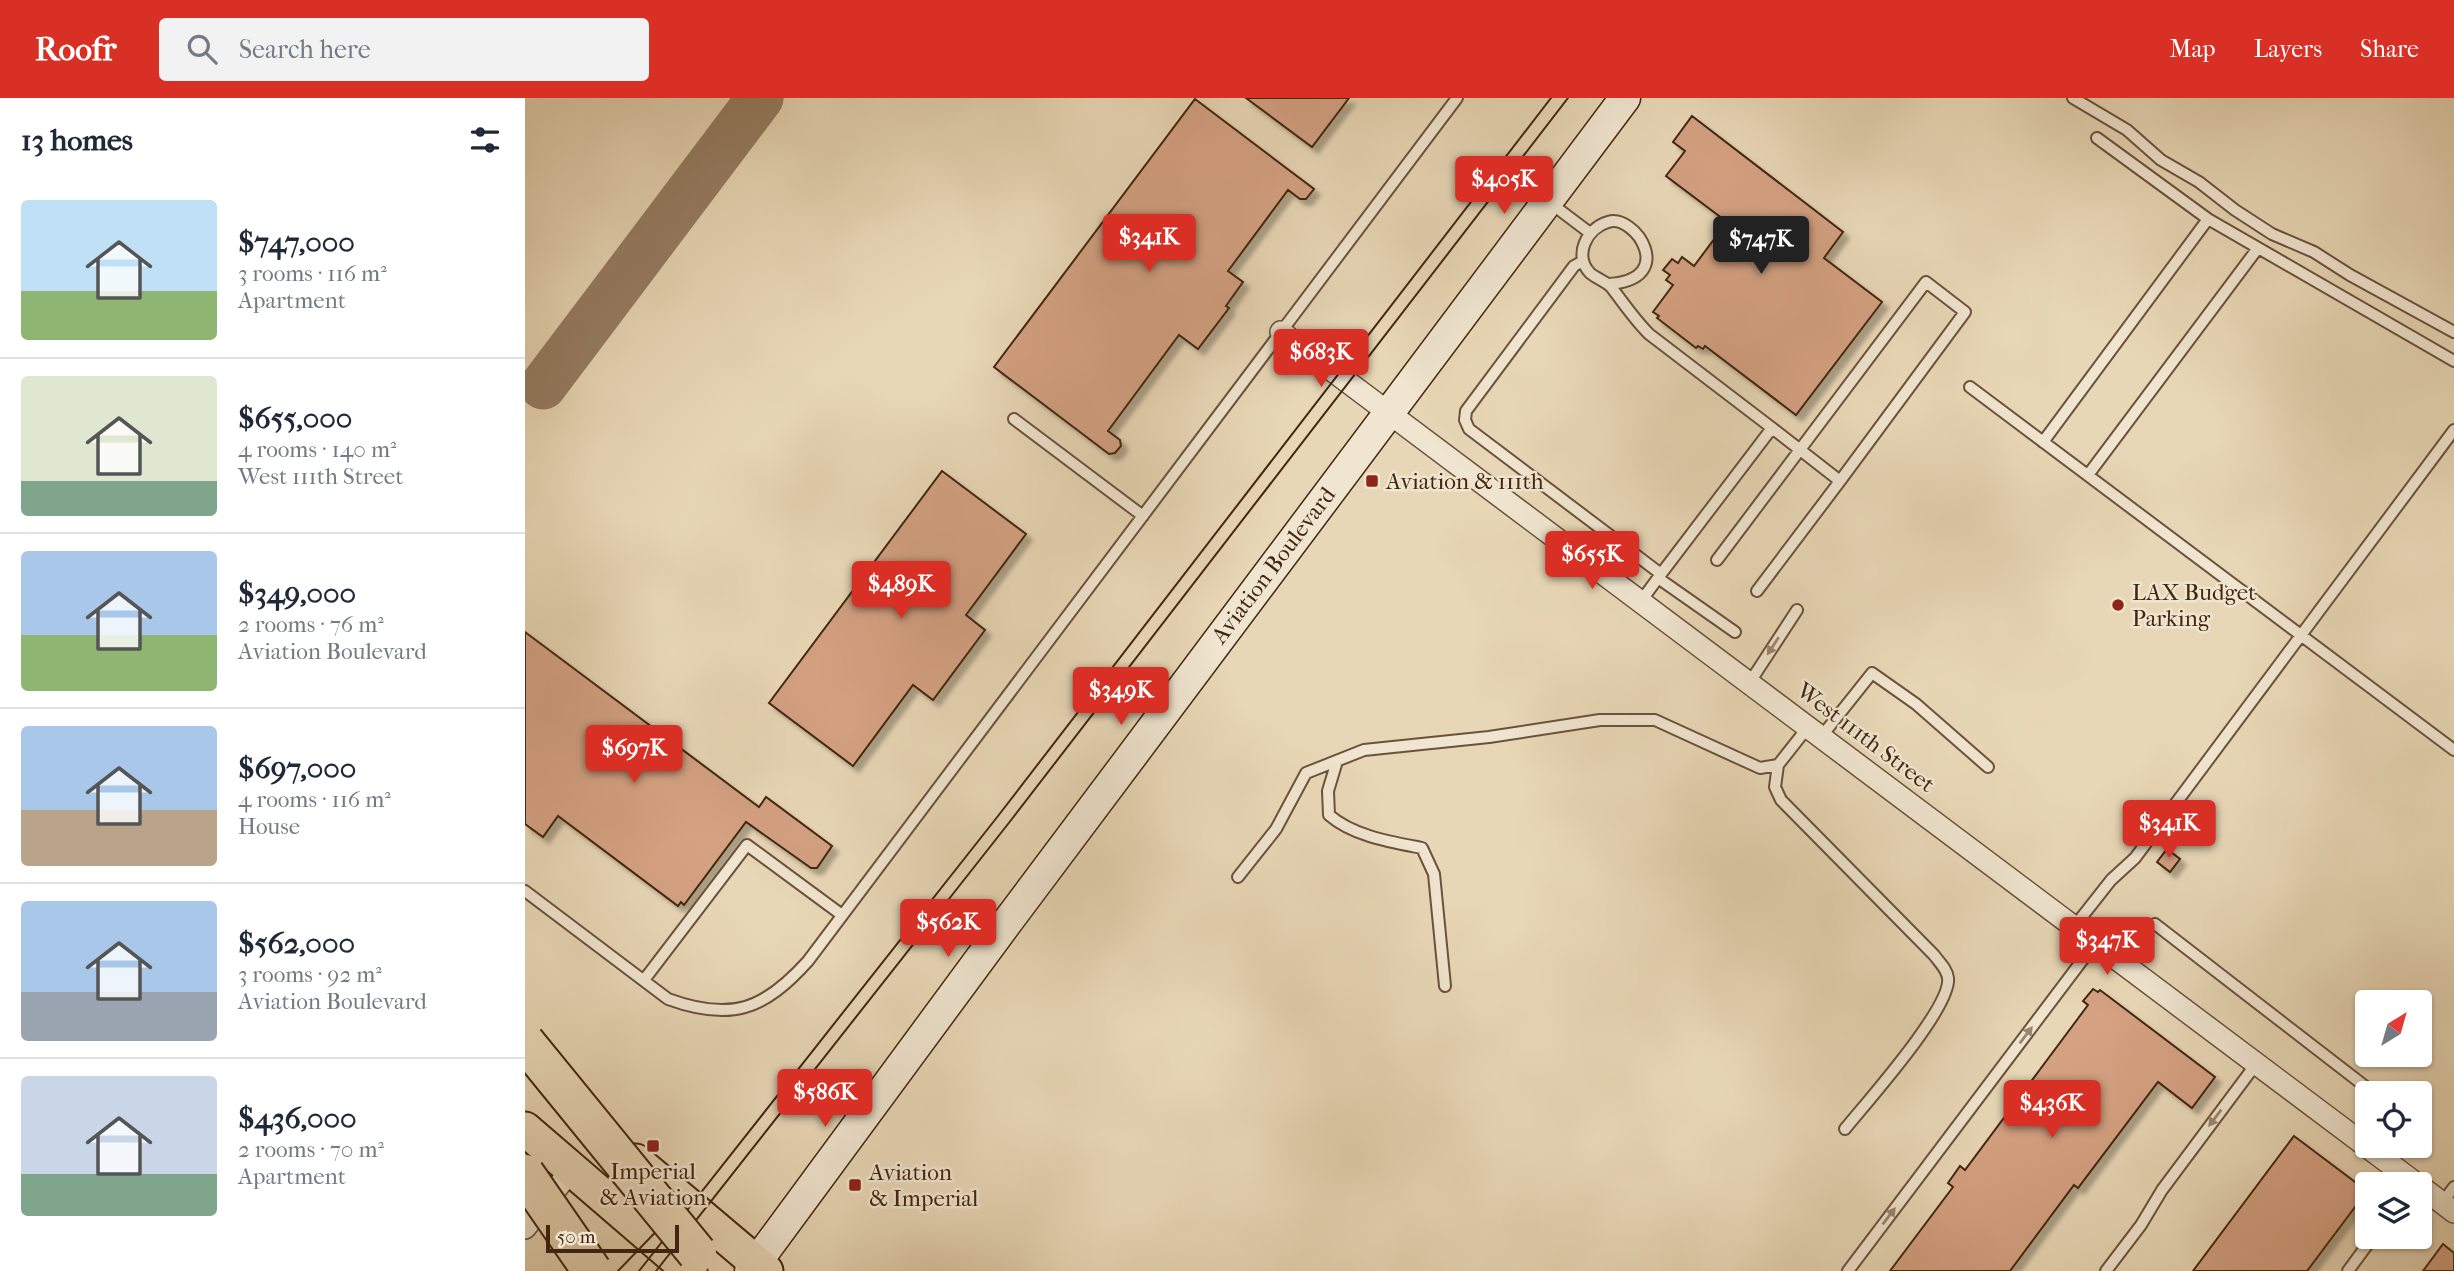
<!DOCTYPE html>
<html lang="en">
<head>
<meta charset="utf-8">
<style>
  :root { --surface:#fff; --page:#f2f2f3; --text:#1f2937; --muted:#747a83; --line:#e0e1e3; --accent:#d93025 }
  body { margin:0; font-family:"IM FELL French Canon",serif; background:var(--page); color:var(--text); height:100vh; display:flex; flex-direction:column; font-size:26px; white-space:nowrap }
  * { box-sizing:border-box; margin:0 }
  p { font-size:23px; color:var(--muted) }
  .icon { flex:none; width:38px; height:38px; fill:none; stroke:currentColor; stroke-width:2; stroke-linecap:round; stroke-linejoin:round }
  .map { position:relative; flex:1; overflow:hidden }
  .sheet { display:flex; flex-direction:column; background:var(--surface); width:525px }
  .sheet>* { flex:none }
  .needle { width:46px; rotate:37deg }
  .tools { position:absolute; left:1830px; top:892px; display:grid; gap:14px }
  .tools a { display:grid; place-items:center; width:77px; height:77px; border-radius:7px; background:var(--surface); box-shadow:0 2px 5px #0004; font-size:35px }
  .scale { position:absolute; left:21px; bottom:18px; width:133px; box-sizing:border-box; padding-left:7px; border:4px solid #432610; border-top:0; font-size:19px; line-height:24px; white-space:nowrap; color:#432610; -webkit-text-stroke:5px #f0e5d0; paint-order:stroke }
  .price { position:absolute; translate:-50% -60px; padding:0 16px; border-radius:7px; background:var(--accent); color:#fff; font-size:23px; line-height:46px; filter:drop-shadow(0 2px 4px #0008) }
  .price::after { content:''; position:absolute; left:50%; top:42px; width:21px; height:16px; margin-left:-10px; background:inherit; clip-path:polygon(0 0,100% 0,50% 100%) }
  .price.selected { background:#222; color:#fff }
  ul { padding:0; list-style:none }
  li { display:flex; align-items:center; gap:21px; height:175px; padding:0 21px }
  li+li { border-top:2px solid var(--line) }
  li span { display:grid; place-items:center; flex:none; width:196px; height:140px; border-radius:7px; color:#555 }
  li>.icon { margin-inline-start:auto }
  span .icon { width:84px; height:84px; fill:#fffc; stroke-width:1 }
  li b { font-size:30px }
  h2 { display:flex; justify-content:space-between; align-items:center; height:84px; padding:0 21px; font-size:30px }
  header { display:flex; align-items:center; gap:42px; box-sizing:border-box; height:98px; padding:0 35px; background:var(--accent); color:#fff }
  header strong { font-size:33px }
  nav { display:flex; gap:38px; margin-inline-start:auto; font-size:24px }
  .search { width:490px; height:63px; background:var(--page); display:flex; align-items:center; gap:18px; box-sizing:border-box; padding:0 24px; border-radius:7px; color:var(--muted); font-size:26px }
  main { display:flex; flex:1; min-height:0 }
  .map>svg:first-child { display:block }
</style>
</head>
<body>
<header>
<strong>Roofr</strong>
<div class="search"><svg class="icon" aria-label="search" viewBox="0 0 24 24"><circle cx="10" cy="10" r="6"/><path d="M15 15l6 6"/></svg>Search here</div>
<nav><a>Map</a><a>Layers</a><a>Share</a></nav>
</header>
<main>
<section class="sheet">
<h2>13 homes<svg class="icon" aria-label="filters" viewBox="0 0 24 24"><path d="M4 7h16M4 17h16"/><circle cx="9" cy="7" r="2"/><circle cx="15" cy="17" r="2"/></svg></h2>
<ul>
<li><span style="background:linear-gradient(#bfe0f5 65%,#8fb573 0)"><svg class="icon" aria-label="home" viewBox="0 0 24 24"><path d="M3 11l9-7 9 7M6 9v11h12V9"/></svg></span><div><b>$747,000</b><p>3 rooms · 116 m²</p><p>Apartment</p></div></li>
<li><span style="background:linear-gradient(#dfe7d0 75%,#7fa58c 0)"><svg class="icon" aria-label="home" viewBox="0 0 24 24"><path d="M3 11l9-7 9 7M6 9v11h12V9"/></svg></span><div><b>$655,000</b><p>4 rooms · 140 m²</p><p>West 111th Street</p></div></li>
<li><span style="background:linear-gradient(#a9c7e8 60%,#8fb573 0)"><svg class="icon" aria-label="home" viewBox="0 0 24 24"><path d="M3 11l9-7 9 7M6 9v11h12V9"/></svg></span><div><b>$349,000</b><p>2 rooms · 76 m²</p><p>Aviation Boulevard</p></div></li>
<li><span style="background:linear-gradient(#a9c7e8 60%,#b9a48a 0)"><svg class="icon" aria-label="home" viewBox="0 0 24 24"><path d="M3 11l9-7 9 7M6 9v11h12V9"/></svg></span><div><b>$697,000</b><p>4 rooms · 116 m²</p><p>House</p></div></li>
<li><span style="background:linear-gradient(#a9c7e8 65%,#9aa5b1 0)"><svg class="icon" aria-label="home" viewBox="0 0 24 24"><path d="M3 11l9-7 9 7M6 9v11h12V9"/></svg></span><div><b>$562,000</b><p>3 rooms · 92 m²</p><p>Aviation Boulevard</p></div></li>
<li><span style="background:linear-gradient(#c9d6e8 70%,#7fa58c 0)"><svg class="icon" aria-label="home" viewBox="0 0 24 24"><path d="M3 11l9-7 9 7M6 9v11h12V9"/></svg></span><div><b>$436,000</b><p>2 rooms · 70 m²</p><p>Apartment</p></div></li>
</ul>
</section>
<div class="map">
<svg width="1929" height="1173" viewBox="0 0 1929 1173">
  <defs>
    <filter id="shadow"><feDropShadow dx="6" dy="6" stdDeviation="2" flood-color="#0004"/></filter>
  </defs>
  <rect width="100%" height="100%" fill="#e8d7b6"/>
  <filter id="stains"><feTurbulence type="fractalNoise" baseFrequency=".00286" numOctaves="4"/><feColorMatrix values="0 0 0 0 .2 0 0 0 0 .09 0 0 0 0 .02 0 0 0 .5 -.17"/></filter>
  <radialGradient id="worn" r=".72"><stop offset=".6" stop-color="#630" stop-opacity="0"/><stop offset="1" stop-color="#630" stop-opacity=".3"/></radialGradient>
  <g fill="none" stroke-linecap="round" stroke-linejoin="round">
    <path stroke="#967e63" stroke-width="47" d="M 18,288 L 235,0"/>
  </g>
  <path fill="#d4a182" stroke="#432610" stroke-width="2" filter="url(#shadow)" d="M 721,0 L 824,0 L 787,49 Z
    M 670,1 L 789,91 L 781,101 L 775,101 L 763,92 L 703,173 L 718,184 L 701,208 L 704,210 L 673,251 L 654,237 L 583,333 L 595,342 L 596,348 L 590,355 L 584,356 L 469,269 Z
    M 1167,18 L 1318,134 L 1299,160 L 1357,204 L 1271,317 L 1180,248 L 1178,251 L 1173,248 L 1171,250 L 1132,220 L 1134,218 L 1128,214 L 1148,187 L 1141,182 L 1145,177 L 1138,172 L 1147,161 L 1153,165 L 1157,159 L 1169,168 L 1202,124 L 1141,78 L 1160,53 L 1148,44 Z
    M 417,373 L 501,436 L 441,517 L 460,532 L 408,602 L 388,587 L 328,668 L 244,605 Z
    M 0,534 L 234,709 L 241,699 L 307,748 L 292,770 L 286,770 L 221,724 L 159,807 L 156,804 L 153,808 L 33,718 L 18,739 L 0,726 Z
    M 1642,751 L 1655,761 L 1645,774 L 1632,764 Z
    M 1568,891 L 1573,894 L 1575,892 L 1690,979 L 1667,1010 L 1633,984 L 1553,1090 L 1549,1087 L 1485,1173 L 1365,1173 L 1428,1089 L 1423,1085 L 1435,1068 L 1440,1072 L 1563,907 L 1558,903 Z
    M 1769,1038 L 1842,1093 L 1782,1173 L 1668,1173 Z
    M 1918,1146 L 1929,1155 L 1929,1173 L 1898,1173 Z"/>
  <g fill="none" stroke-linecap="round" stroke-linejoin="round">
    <g stroke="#6c523a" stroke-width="14">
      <path id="lane" d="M 1548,0 L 1602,32 L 1636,62 L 1674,84 L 1710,112 L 1747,136 L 1789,154 L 1825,177 L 1929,234
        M 1572,40 L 1683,121 L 1929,263
        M 1024,104 L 1065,135
        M 1058,163 L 1049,168 L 941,313 L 940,322 L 944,331 L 1136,476 L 1247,330 L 1124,236 C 1110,222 1099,206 1087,190 C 1081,183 1072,181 1065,175 C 1048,157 1062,130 1083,124 C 1110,115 1154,182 1083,186
        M 1445,289 L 1929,652
        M 489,321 L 618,418
        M 1518,344 L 1683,121
        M 1563,377 L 1733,150
        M 1192,462 L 1401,184 L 1440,214 L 1315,383
        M 1133,480 L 1210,534
        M 1232,493 L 1315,383 L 1247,330
        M 1116,503 L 1136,476
        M 1225,584 L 1272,512
        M 1296,639 L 1347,575 L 1391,606 L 1463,669
        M 812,663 L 803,693 L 804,717 C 828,738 866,744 897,750 L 909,776 L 920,888
        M 1253,667 L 1250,689 L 1256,702 L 1409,857 C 1414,864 1422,871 1423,880 C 1427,909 1341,1005 1320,1031
        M 713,779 L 751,731 L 781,675 L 839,652 L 964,639 L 1075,622 L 1130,622 L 1235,670 L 1253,667 L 1283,629
        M 0,793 L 143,901 C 206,924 239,912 283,863 L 932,0
        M 1630,826 L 1850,996
        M 1549,829 L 1586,782 L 1610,760 L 1929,332
        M 119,882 L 222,747 L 317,817
        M 1917,1105 L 1929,1089
        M 1323,1173 L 1571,844
        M 1581,1173 L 1616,1127 L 1637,1092 L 1731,966
        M 1823,1173 L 1848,1139"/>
    </g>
    <g stroke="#6c523a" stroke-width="24">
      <path id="street" d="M 756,234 L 1893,1087
        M 1895,1088 L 1929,1114
        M 0,1130 L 47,1071"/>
    </g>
    <g stroke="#432610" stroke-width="33">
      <path id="secondary" d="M 225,1173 L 480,827 L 1100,0"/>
    </g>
    <g stroke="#432610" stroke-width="37">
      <path id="primary" d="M 0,1031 L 165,1173
        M 111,1063 L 241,1173"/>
    </g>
    <use href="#lane" stroke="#f0e5d0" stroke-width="10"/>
    <use href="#street" stroke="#f0e5d0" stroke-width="21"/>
    <use href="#secondary" stroke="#f0e5d0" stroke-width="30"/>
    <use href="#primary" stroke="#e8d7b6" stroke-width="33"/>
    <path stroke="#432610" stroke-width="2" d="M 93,1173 L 147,1117
      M 114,1173 L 473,718 L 1026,0
      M 131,1173 L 483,726 L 1043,0"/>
    <g stroke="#432610" stroke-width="42" stroke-linecap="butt">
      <path id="highway-bridge" d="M 0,944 L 172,1155
        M 0,1076 L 67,1173"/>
    </g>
    <use href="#highway-bridge" stroke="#e8d7b6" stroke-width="38"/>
  </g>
  <defs><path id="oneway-solid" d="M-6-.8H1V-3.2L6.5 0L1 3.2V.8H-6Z" transform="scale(1.75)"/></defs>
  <g fill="#9a8670">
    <use href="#oneway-solid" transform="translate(1248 548) rotate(123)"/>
    <use href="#oneway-solid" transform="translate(1501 937) rotate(-53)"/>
    <use href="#oneway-solid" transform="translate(1690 1020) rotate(127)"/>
    <use href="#oneway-solid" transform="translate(1364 1118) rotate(-53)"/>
  </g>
  <g fill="#8f2418" stroke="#f0e5d0" stroke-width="2.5">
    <rect x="840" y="376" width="14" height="14" rx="3.5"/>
    <circle cx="1593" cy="507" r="7"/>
    <rect x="121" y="1041" width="14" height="14" rx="3.5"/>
    <rect x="323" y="1080" width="14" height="14" rx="3.5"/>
  </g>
  <g text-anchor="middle" stroke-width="5" stroke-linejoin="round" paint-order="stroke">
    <g font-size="23" fill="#432610" stroke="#f0e5d0" text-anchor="start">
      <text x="861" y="391">Aviation &amp; 111th</text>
      <text x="1607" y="502">LAX Budget<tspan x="1607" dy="26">Parking</tspan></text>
      <text x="128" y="1081" text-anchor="middle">Imperial<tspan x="128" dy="26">&amp; Aviation</tspan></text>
      <text x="344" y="1082">Aviation<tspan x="344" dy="26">&amp; Imperial</tspan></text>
    </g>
    <g font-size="23" fill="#432610" stroke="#f0e5d0">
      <text transform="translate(748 467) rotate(-53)" y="8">Aviation Boulevard</text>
      <text transform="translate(1341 639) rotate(37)" y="8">West 111th Street</text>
    </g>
  </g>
  <rect width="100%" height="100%" filter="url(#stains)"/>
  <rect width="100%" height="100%" fill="url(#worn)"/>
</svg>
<div class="tools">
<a><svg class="needle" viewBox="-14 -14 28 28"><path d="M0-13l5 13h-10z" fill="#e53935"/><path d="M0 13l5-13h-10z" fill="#747a83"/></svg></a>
<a><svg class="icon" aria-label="locate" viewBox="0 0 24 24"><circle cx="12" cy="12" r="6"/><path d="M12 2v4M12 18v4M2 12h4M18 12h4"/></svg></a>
<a><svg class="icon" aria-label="layers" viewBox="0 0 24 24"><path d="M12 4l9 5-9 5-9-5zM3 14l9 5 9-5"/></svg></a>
</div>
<div class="scale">50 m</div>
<b class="price" style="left:979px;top:118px">$405K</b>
<b class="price" style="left:624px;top:176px">$341K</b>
<b class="price selected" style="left:1236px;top:178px">$747K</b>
<b class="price" style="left:796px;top:291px">$683K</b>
<b class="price" style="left:1067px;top:493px">$655K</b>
<b class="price" style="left:376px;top:523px">$489K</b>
<b class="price" style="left:596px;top:629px">$349K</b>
<b class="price" style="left:109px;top:687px">$697K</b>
<b class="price" style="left:1644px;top:762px">$341K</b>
<b class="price" style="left:423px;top:861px">$562K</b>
<b class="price" style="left:1582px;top:879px">$347K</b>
<b class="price" style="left:300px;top:1031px">$586K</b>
<b class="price" style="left:1527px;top:1042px">$436K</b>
</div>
</main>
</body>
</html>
